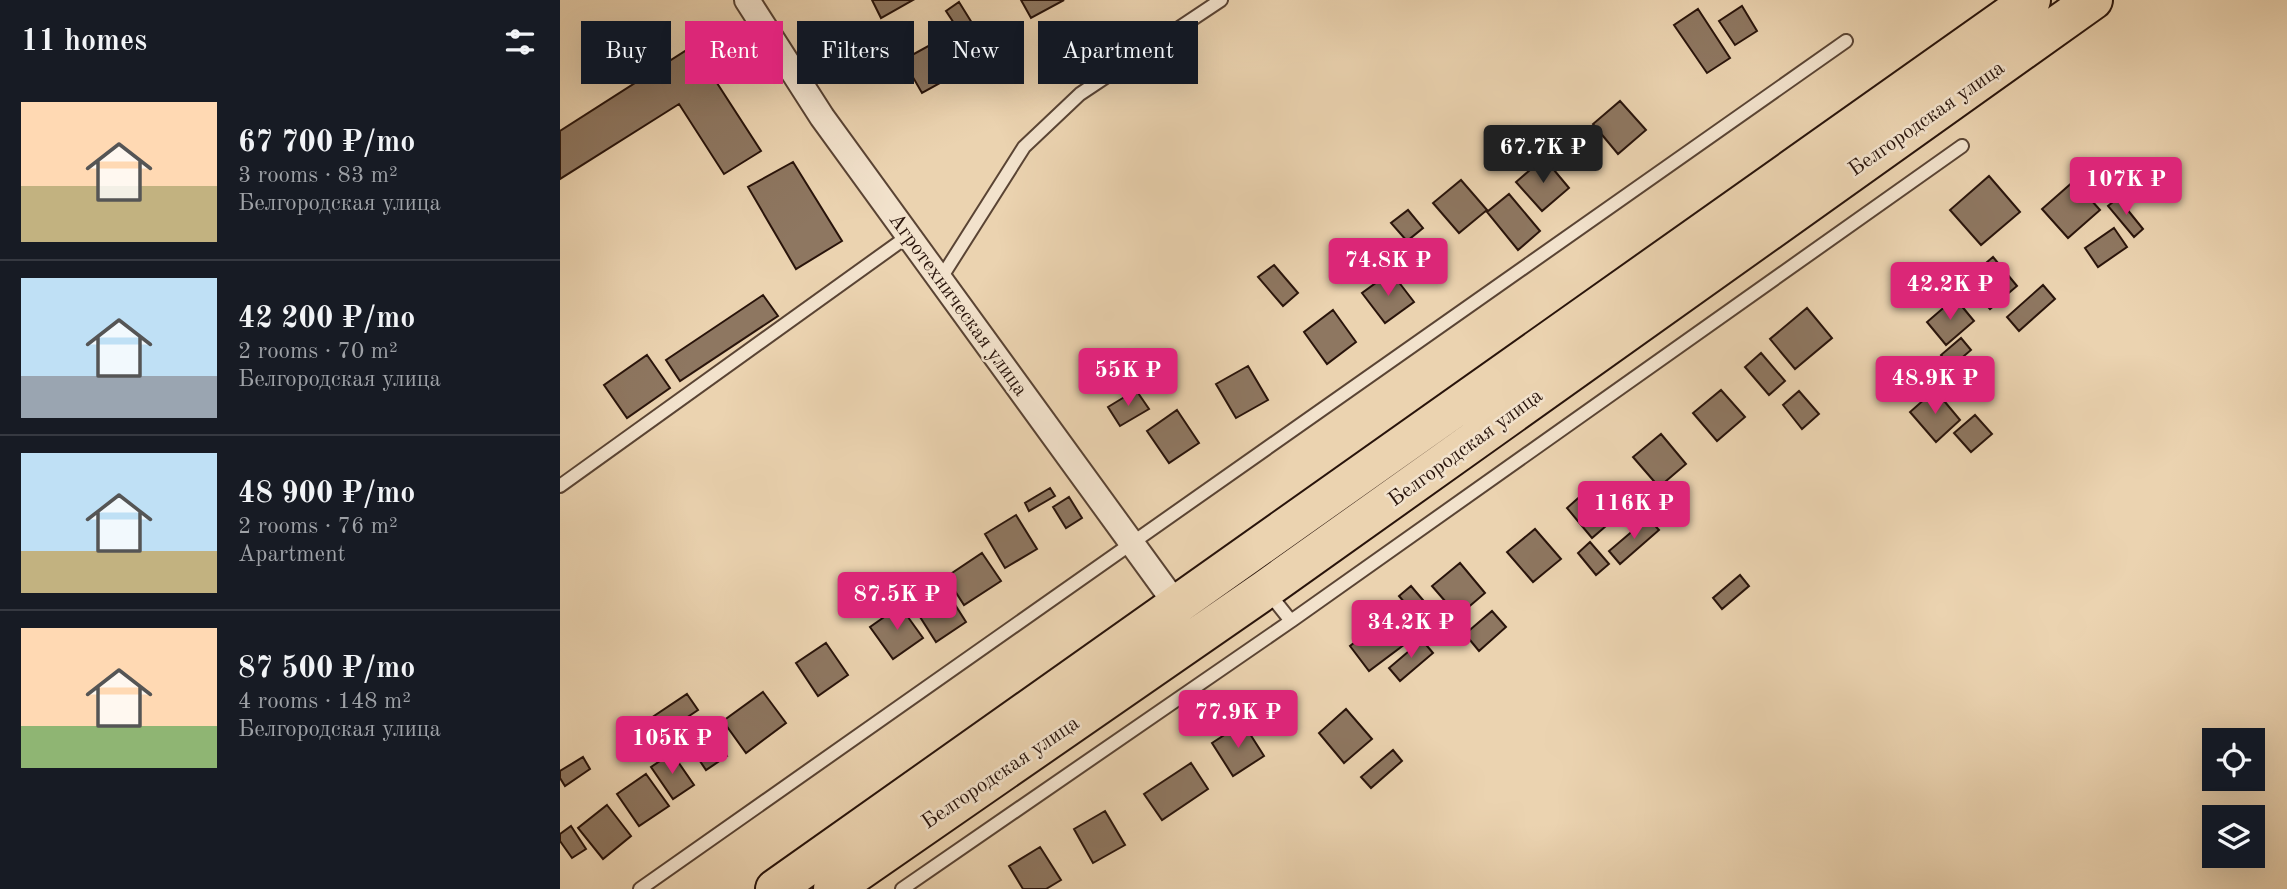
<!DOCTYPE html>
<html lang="en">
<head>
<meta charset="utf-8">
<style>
  :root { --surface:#171b24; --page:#20242c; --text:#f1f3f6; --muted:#9ea1a6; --line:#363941; --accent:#db2777 }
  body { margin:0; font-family:"Old Standard TT",serif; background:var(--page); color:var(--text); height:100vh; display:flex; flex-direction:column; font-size:26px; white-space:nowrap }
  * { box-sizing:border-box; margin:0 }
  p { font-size:23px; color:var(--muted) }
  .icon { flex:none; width:38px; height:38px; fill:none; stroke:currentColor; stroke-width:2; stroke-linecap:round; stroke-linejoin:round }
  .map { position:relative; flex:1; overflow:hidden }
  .side { display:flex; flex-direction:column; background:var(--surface); width:560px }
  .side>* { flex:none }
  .hud { position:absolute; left:21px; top:21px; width:665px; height:63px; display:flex; gap:14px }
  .fabs { position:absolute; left:1642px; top:728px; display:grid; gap:14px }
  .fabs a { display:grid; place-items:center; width:63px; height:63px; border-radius:0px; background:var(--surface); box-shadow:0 7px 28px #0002; font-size:35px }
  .price { position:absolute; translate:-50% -60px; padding:0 16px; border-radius:7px; background:var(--accent); color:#fff; font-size:23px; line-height:46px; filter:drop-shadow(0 2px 4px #0008) }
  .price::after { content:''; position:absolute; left:50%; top:42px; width:21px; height:16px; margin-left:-10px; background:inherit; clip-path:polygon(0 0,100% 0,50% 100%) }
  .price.current { background:#222; color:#fff }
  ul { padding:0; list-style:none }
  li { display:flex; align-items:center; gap:21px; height:175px; padding:0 21px }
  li+li { border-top:2px solid var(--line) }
  li span { display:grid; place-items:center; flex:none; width:196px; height:140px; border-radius:0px; color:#555 }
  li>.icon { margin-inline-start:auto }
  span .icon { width:84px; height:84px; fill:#fffc; stroke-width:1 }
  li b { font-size:30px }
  h2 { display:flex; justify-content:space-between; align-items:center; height:84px; padding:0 21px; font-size:30px }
  .pill { padding:0 24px; border-radius:0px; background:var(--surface); box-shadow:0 7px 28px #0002; font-size:24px; line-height:63px }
  .pill.current { background:var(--accent); color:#fff }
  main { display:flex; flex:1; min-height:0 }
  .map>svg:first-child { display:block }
</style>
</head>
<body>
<main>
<section class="side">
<h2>11 homes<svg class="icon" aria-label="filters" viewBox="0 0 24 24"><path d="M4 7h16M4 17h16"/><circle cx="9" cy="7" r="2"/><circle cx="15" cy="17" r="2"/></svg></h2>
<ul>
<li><span style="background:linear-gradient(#ffd9b3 60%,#c2b280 0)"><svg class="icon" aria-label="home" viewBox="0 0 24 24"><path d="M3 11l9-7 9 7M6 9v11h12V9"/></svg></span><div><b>67 700 ₽/mo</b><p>3 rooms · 83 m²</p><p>Белгородская улица</p></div></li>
<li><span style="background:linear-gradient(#bfe0f5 70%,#9aa5b1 0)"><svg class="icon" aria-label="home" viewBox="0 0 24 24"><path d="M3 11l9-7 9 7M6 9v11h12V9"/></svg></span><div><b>42 200 ₽/mo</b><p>2 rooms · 70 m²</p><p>Белгородская улица</p></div></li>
<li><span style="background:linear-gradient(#bfe0f5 70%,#c2b280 0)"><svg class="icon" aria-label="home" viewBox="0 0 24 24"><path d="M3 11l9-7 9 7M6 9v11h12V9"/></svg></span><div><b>48 900 ₽/mo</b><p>2 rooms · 76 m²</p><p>Apartment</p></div></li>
<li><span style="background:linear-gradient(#ffd9b3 70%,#8fb573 0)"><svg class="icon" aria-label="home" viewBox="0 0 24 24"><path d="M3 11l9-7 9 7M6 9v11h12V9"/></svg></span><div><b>87 500 ₽/mo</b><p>4 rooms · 148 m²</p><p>Белгородская улица</p></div></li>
</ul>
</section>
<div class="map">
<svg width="1727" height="889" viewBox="0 0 1727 889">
  <rect width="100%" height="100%" fill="#ebd3b0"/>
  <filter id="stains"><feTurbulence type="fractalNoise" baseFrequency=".00286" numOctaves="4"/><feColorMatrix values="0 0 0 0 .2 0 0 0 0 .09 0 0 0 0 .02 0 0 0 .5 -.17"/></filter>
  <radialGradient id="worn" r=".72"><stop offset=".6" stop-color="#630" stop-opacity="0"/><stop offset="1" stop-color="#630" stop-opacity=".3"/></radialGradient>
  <path fill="#8e7761" stroke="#29140b" stroke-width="2" d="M 312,0 L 353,0 L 321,18 Z
    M 461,0 L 504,0 L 471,18 Z
    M 399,2 L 422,39 L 409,46 L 386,11 Z
    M 1182,6 L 1197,31 L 1175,45 L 1159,21 Z
    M 1138,9 L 1170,58 L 1147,73 L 1114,25 Z
    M 390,34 L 409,67 L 362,93 L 343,60 Z
    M 133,46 L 201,151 L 164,174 L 119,104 L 0,179 L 0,131 Z
    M 1060,101 L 1086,130 L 1058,154 L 1033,124 Z
    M 984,158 L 1009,188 L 982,211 L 956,182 Z
    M 233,162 L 282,241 L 236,269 L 188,187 Z
    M 1429,176 L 1460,212 L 1421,245 L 1390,210 Z
    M 901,180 L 927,210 L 899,233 L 873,203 Z
    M 1514,181 L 1540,210 L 1508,238 L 1482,209 Z
    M 949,194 L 980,231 L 958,250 L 927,212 Z
    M 1558,198 L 1583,229 L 1574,237 L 1548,206 Z
    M 848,210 L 863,228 L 847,241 L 831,223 Z
    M 1554,228 L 1567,247 L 1538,267 L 1525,248 Z
    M 1433,257 L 1457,286 L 1430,309 L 1405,281 Z
    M 714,265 L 738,293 L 723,306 L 698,277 Z
    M 831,272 L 854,302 L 825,323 L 802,293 Z
    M 1483,285 L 1495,299 L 1459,331 L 1447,317 Z
    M 203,295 L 218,316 L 120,381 L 106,360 Z
    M 1395,298 L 1414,321 L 1386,345 L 1367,322 Z
    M 1247,308 L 1272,338 L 1235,369 L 1210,339 Z
    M 773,310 L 796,342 L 767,364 L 744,332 Z
    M 1401,338 L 1411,350 L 1391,367 L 1381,355 Z
    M 1201,353 L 1225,381 L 1209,395 L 1185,367 Z
    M 87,355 L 110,388 L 67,418 L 44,385 Z
    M 688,366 L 708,400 L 676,418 L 656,384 Z
    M 576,390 L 589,409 L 560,426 L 548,407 Z
    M 1161,390 L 1185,417 L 1157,441 L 1133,413 Z
    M 1375,390 L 1400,420 L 1376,442 L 1350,412 Z
    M 1239,391 L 1259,414 L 1242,429 L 1223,405 Z
    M 617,410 L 639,443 L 609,463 L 587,431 Z
    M 1415,415 L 1432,434 L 1411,452 L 1394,433 Z
    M 1101,434 L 1126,464 L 1099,487 L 1073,457 Z
    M 1034,484 L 1060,514 L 1032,538 L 1007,508 Z
    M 490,488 L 495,496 L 469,511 L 465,503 Z
    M 509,497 L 522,518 L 506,528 L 493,507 Z
    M 456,515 L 477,549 L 445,568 L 425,534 Z
    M 1088,518 L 1099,530 L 1060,564 L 1049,551 Z
    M 975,529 L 1001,559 L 973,582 L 947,552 Z
    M 1030,542 L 1049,564 L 1036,575 L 1018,553 Z
    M 422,553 L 441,581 L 404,605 L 386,577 Z
    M 900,563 L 925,593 L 898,616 L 872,586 Z
    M 1180,575 L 1189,586 L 1162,609 L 1153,598 Z
    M 851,586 L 885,626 L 873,636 L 839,596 Z
    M 372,598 L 379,609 L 392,600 L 406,622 L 376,642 L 355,609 Z
    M 340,606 L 363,638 L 333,659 L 310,627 Z
    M 932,611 L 946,627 L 919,651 L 905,634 Z
    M 825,619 L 845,644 L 809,671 L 790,646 Z
    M 862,640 L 873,653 L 840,681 L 829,668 Z
    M 266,643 L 288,675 L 258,696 L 236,663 Z
    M 203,692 L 226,723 L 186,753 L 163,721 Z
    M 127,694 L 138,710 L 102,734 L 91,718 Z
    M 786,709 L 812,739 L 784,763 L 759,733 Z
    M 683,723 L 704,756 L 673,776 L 652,743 Z
    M 151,731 L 167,756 L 146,770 L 129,745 Z
    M 833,750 L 842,761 L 811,788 L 801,777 Z
    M 112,753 L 134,785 L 113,799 L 91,767 Z
    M 23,757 L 30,769 L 5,786 L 0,778 L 0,771 Z
    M 631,763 L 648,789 L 602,820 L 584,794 Z
    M 86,774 L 109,806 L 79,826 L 57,794 Z
    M 47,805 L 71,836 L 43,859 L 18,828 Z
    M 545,811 L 565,845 L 533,863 L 514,829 Z
    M 11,826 L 26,849 L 12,858 L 0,841 L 0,834 Z
    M 480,847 L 501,880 L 486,889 L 463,889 L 449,866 Z"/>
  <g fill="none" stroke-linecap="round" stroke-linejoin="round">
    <g stroke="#5a4434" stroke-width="16">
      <path id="service" d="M 381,278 L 464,147 L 520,94 L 661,0
        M 0,486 L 348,236
        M 707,591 L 731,621 L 1402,146
        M 80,889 L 1286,41
        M 342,889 L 731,621"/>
    </g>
    <g stroke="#5a4434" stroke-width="28">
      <path id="minor" d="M 187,0 L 262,117 L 616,604"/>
    </g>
    <g stroke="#29140b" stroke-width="42">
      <path id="primary" d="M 215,889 L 1471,0
        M 273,889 L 706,589 L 1533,0"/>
    </g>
    <use href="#service" stroke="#f2e2cc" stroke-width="12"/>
    <use href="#minor" stroke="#f2e2cc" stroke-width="24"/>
    <use href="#primary" stroke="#ebd3b0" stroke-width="38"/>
  </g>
  <g text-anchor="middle" stroke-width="5" stroke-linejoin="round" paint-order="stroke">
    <g font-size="21" fill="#29140b" stroke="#f2e2cc">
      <text transform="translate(1366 118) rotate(-35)" y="7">Белгородская улица</text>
      <text transform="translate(399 304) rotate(54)" y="7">Агротехническая улица</text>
      <text transform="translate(905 447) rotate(-36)" y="7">Белгородская улица</text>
      <text transform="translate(440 772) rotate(-34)" y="7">Белгородская улица</text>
    </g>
  </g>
  <rect width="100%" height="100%" filter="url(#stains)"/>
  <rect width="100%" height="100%" fill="url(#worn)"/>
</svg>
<div class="fabs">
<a><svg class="icon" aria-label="locate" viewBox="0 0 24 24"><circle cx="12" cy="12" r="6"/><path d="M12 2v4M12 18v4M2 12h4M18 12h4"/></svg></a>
<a><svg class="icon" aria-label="layers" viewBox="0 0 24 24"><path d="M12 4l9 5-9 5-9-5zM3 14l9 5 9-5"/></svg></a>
</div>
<b class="price current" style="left:983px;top:185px">67.7K ₽</b>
<b class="price" style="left:1566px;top:217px">107K ₽</b>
<b class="price" style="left:828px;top:298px">74.8K ₽</b>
<b class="price" style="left:1390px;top:322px">42.2K ₽</b>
<b class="price" style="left:568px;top:408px">55K ₽</b>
<b class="price" style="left:1375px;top:416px">48.9K ₽</b>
<b class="price" style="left:1074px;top:541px">116K ₽</b>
<b class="price" style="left:337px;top:632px">87.5K ₽</b>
<b class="price" style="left:851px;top:660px">34.2K ₽</b>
<b class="price" style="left:678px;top:750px">77.9K ₽</b>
<b class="price" style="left:112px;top:776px">105K ₽</b>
<div class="hud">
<a class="pill">Buy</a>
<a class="pill current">Rent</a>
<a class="pill">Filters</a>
<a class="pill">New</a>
<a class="pill">Apartment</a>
</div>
</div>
</main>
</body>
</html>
